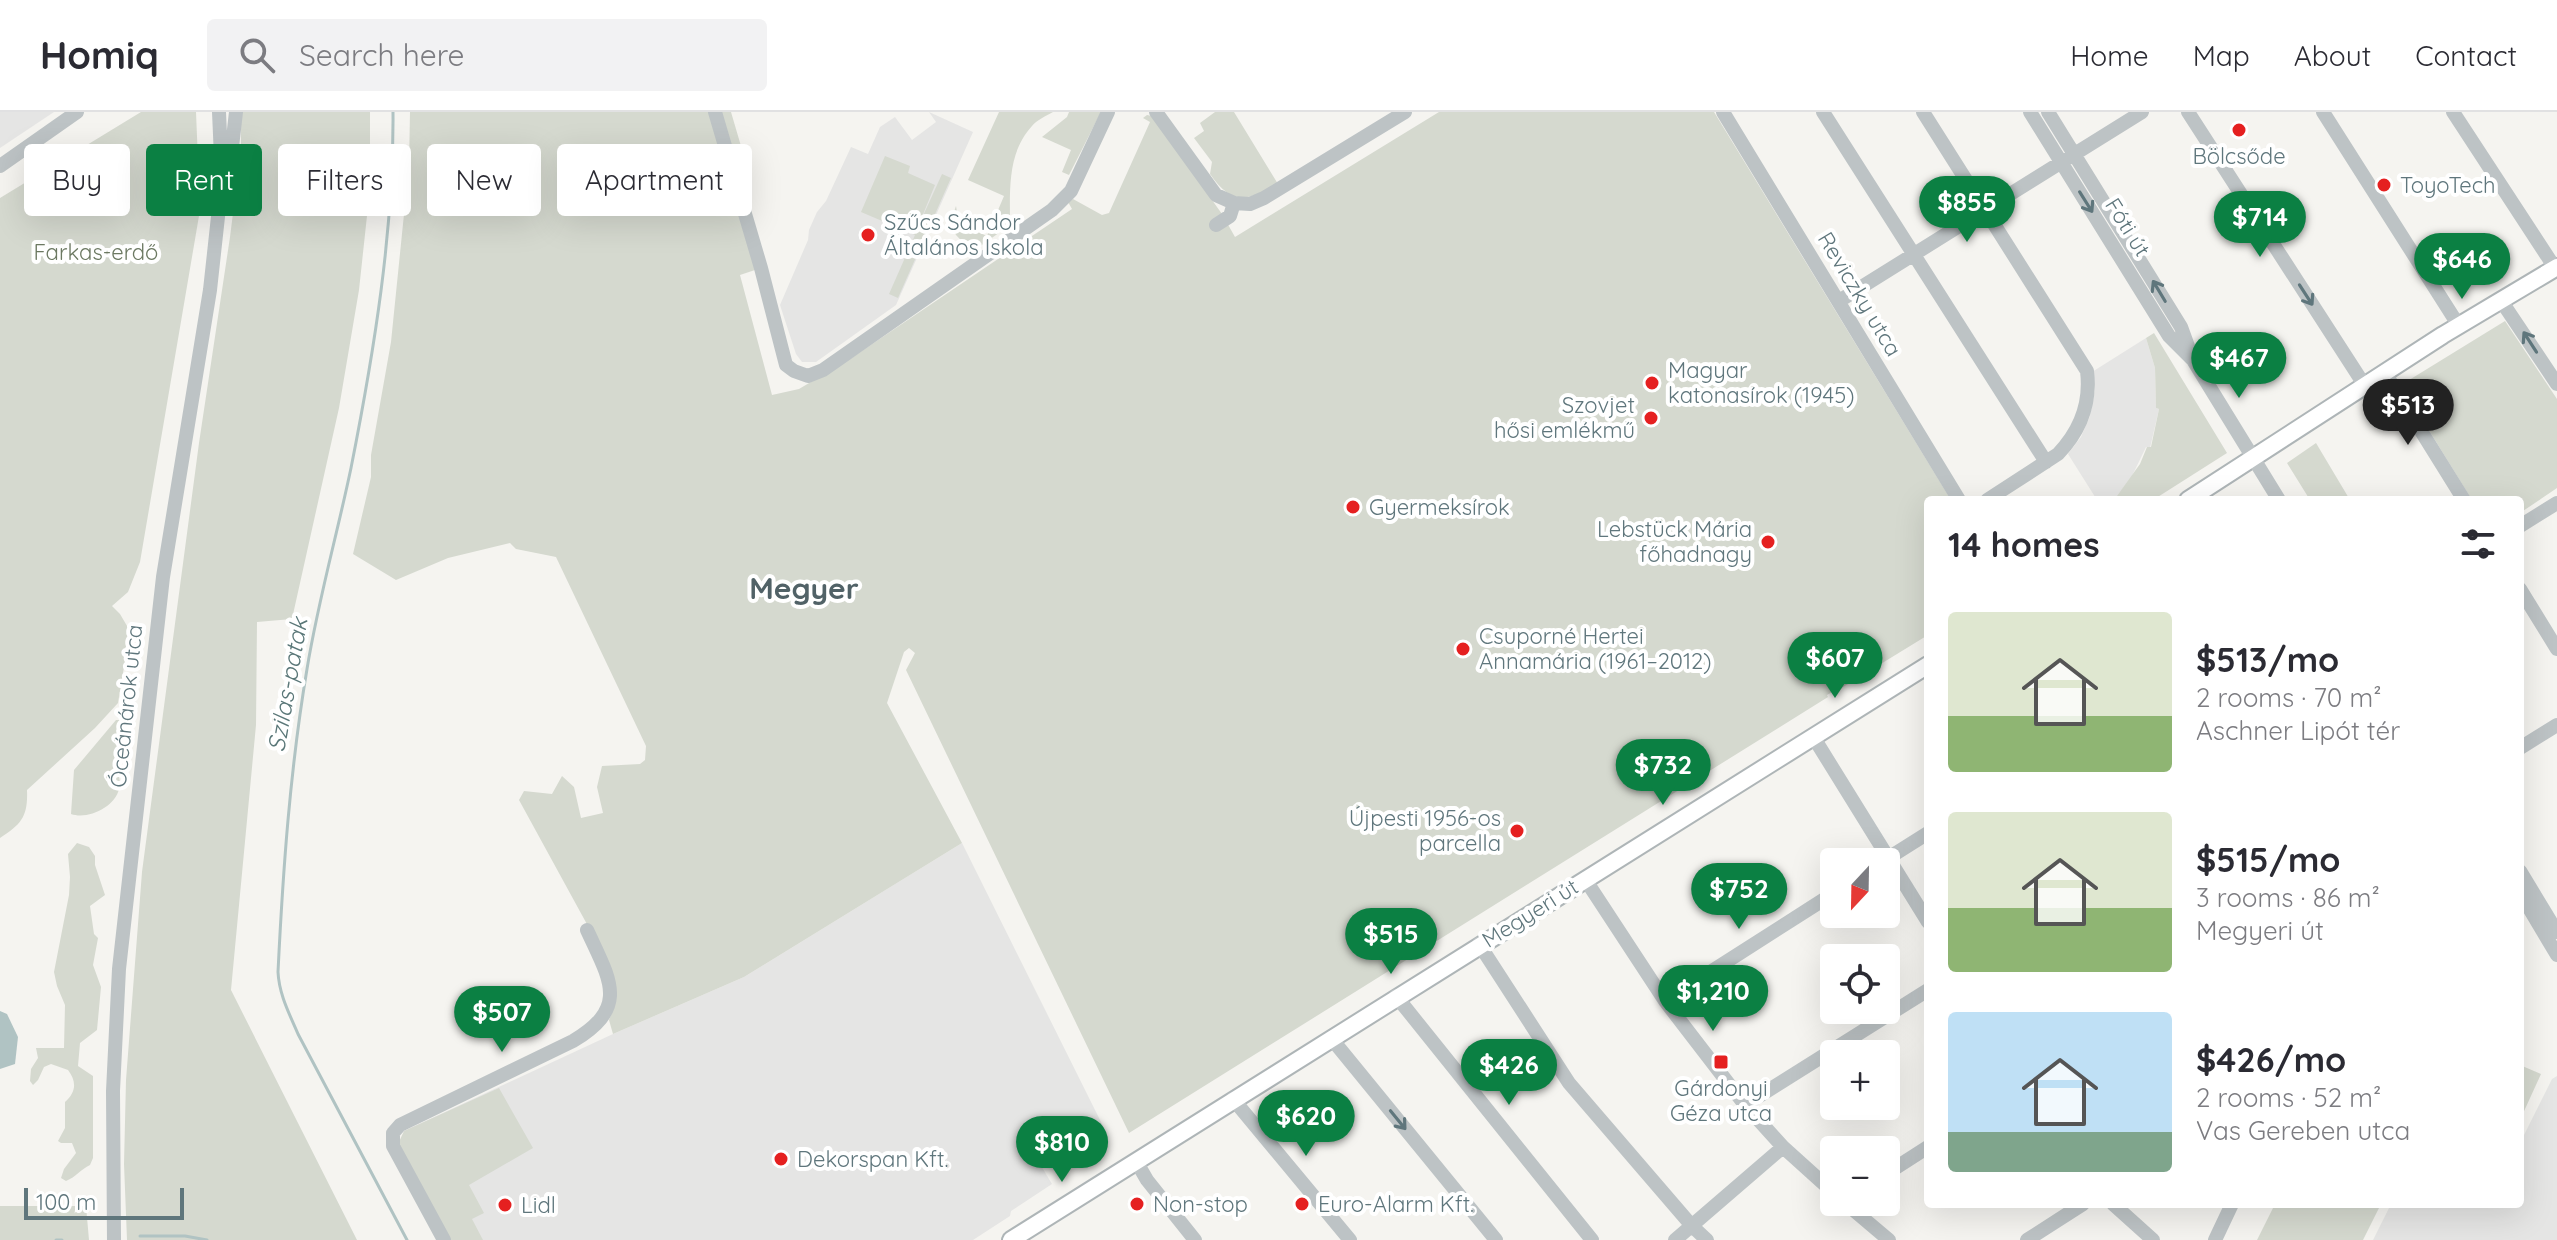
<!DOCTYPE html>
<html lang="en">
<head>
<meta charset="utf-8">
<style>
  :root { --surface:#fff; --page:#f2f2f3; --text:#2b2b33; --muted:#7c7c81; --line:#e1e1e2; --accent:#0b8043 }
  body { margin:0; font-family:Quicksand,sans-serif; background:var(--page); color:var(--text); height:100vh; display:flex; flex-direction:column; font-size:30px; white-space:nowrap }
  * { box-sizing:border-box; margin:0 }
  p { font-size:26px; color:var(--muted) }
  .icon { flex:none; width:44px; height:44px; fill:none; stroke:currentColor; stroke-width:2; stroke-linecap:round; stroke-linejoin:round }
  .map { position:relative; flex:1; overflow:hidden }
  .details { position:absolute; left:1924px; top:384px; width:600px; height:712px; display:flex; flex-direction:column; background:var(--surface); border-radius:8px; box-shadow:0 8px 32px #0002 }
  .details>* { flex:none }
  .top-card { position:absolute; left:24px; top:32px; width:760px; height:72px; display:flex; gap:16px }
  .needle { width:52px; rotate:202deg }
  .tools { position:absolute; left:1820px; top:736px; display:grid; gap:16px }
  .tools a { display:grid; place-items:center; width:80px; height:80px; border-radius:8px; background:var(--surface); box-shadow:0 8px 32px #0002; font-size:40px }
  .scale { position:absolute; left:24px; bottom:20px; width:160px; box-sizing:border-box; padding-left:8px; border:4px solid #5f767c; border-top:0; font-size:22px; line-height:28px; white-space:nowrap; color:#5f767c; -webkit-text-stroke:6px #fff; paint-order:stroke }
  .price { position:absolute; translate:-50% -68px; padding:0 18px; border-radius:28px; background:var(--accent); color:#fff; font-size:26px; line-height:52px; filter:drop-shadow(0 2px 4px #0008) }
  .price::after { content:''; position:absolute; left:50%; top:48px; width:24px; height:18px; margin-left:-12px; background:inherit; clip-path:polygon(0 0,100% 0,50% 100%) }
  .price.selected { background:#222; color:#fff }
  ul { padding:0; list-style:none }
  li { display:flex; align-items:center; gap:24px; height:200px; padding:0 24px }
  li span { display:grid; place-items:center; flex:none; width:224px; height:160px; border-radius:8px; color:#555 }
  li>.icon { margin-inline-start:auto }
  span .icon { width:96px; height:96px; fill:#fffc; stroke-width:1 }
  li b { font-size:34px }
  h2 { display:flex; justify-content:space-between; align-items:center; height:96px; padding:0 24px; font-size:34px }
  .pill { padding:0 28px; border-radius:8px; background:var(--surface); box-shadow:0 8px 32px #0002; font-size:28px; line-height:72px }
  .pill.selected { background:var(--accent); color:#fff }
  header { display:flex; align-items:center; gap:48px; box-sizing:border-box; height:112px; padding:0 40px; background:var(--surface); border-bottom:2px solid var(--line) }
  header strong { font-size:38px }
  nav { display:flex; gap:44px; margin-inline-start:auto; font-size:28px }
  .search { width:560px; height:72px; background:var(--page); display:flex; align-items:center; gap:20px; box-sizing:border-box; padding:0 28px; border-radius:8px; color:var(--muted); font-size:30px }
  .map>svg:first-child { display:block }
</style>
</head>
<body>
<header>
<strong>Homiq</strong>
<div class="search"><svg class="icon" aria-label="search" viewBox="0 0 24 24"><circle cx="10" cy="10" r="6"/><path d="M15 15l6 6"/></svg>Search here</div>
<nav><a>Home</a><a>Map</a><a>About</a><a>Contact</a></nav>
</header>
<div class="map">
<svg width="2557" height="1128" viewBox="0 0 2557 1128">
  <rect width="100%" height="100%" fill="#f5f4f0"/>
  <path fill="#e5e5e4" d="M 0,0 L 54,0 L 0,36 Z
    M 929,0 L 973,20 L 896,193 L 816,250 L 802,250 L 796,242 L 780,193 L 808,128 L 809,118 L 817,100 L 826,89 L 851,35 L 868,42 L 880,15 L 895,5 L 912,28 L 936,10 Z
    M 2146,226 L 2155,256 L 2156,296 L 2159,297 L 2150,336 L 2146,335 L 2132,364 L 2114,388 L 2097,388 L 2068,342 L 2081,325 L 2090,304 L 2095,279 L 2092,260 Z
    M 962,731 L 1103,1014 L 1040,1052 L 1052,1072 L 1011,1099 L 1010,1104 L 973,1128 L 450,1128 L 404,1019 L 613,922 L 744,865 Z
    M 2557,964 L 2557,1128 L 2373,1128 L 2391,1092 L 2520,1092 L 2520,1031 L 2552,967 Z"/>
  <path fill="#d5d9cf" d="M 141,0 L 196,0 L 200,98 L 140,450 L 128,480 L 112,494 L 120,502 L 130,519 L 118,591 L 95,616 L 27,678 C 28,704 22,712 0,726 L 0,86 Z
    M 241,0 L 370,0 L 370,76 L 359,178 L 339,296 L 292,507 L 257,510 L 256,613 L 231,878 L 357,1128 L 127,1128 L 124,1052 L 126,968 L 142,760 L 199,331 L 230,125 L 241,38 Z
    M 410,0 L 731,0 L 748,58 L 734,66 L 761,156 L 740,163 L 772,283 L 799,277 L 853,245 L 1072,97 L 1068,90 L 1073,87 L 1102,103 L 1109,101 L 1150,10 L 1143,6 L 1147,3 L 1152,4 L 1222,102 L 1235,125 L 1439,0 L 1714,0 L 1951,388 L 1928,388 L 1928,523 L 1835,580 L 1834,579 L 1827,583 L 1828,585 L 1129,1021 L 906,558 L 915,541 L 909,536 L 904,540 L 887,591 L 962,731 L 744,865 L 613,922 L 609,908 C 619,884 615,871 606,847 L 519,688 L 524,679 L 552,682 L 562,664 L 574,675 L 581,706 L 603,701 L 597,675 L 602,654 L 640,652 L 645,648 L 646,634 L 556,445 L 516,437 L 510,431 L 448,446 L 396,468 L 353,442 L 371,365 L 371,343 L 391,230 L 409,53 Z
    M 999,0 L 1053,0 C 1046,4 1037,8 1032,14 C 1007,41 1010,79 1010,113 L 972,140 L 956,123 L 950,112 L 956,94 L 959,112 L 987,124 L 1004,84 L 968,68 Z
    M 1069,0 L 1101,0 L 1069,63 L 1062,60 L 1071,38 L 1042,25 L 1067,5 Z
    M 1215,0 L 1234,0 L 1278,72 C 1247,89 1232,94 1210,62 L 1212,50 L 1194,26 L 1204,19 L 1200,11 Z
    M 885,44 L 910,54 L 908,61 L 935,73 L 917,117 L 942,62 L 951,66 L 898,186 L 889,182 L 915,123 L 861,100 Z
    M 2505,209 L 2557,287 L 2557,376 L 2520,401 L 2520,388 L 2472,388 L 2401,273 Z
    M 2154,221 L 2227,341 L 2153,388 L 2114,388 L 2140,352 L 2147,335 L 2151,335 L 2159,297 L 2156,296 L 2155,256 L 2146,226 Z
    M 2316,331 L 2350,388 L 2310,388 L 2287,351 Z
    M 116,608 L 124,608 L 123,640 L 116,645 C 115,657 122,665 119,677 C 115,695 88,708 71,702 L 74,658 Z
    M 77,731 L 89,735 L 95,744 L 95,753 L 105,783 L 90,794 L 94,822 L 98,826 L 93,853 L 101,875 L 97,918 L 80,931 L 78,954 L 93,964 L 93,1046 L 90,1053 C 81,1057 76,1065 66,1069 L 61,1066 L 64,1057 L 76,1041 L 72,1031 L 61,1031 L 58,1029 L 65,1016 L 65,990 C 76,980 77,970 68,958 L 51,952 L 44,955 L 38,968 L 33,973 L 30,969 L 31,957 L 38,946 L 36,936 L 64,936 L 65,893 L 57,874 L 54,860 L 69,783 L 70,765 L 68,742 Z
    M 2520,953 L 2541,962 L 2520,1008 Z
    M 499,976 L 533,1036 L 469,1073 L 484,1101 L 472,1107 L 483,1128 L 450,1128 L 398,1032 L 404,1019 Z
    M 2275,1092 L 2381,1092 L 2363,1128 L 2257,1128 Z
    M 0,1094 L 86,1094 L 89,1128 L 0,1128 Z"/>
  <path fill="#b0c3c3" d="M 0,899 L 7,902 L 18,925 L 15,952 L 0,957 Z"/>
  <g fill="none" stroke-linecap="round" stroke-linejoin="round">
    <path stroke="#b0c3c3" stroke-width="3" d="M 393,0 C 394,118 374,240 351,356 C 337,423 318,489 307,557 C 290,658 283,758 278,860 C 279,882 289,901 298,922 L 407,1128
      M 140,1124 L 185,1124 L 207,1128
      M 56,1128 L 62,1128"/>
    <g stroke="#aeb5b7" stroke-width="20">
      <path id="major" d="M 2188,388 L 2443,223 L 2557,155
        M 1011,1128 L 1928,553"/>
    </g>
    <path stroke="#bdc3c5" stroke-width="14" d="M 715,0 L 761,156 L 786,253 L 794,259 L 808,264 L 823,258 L 1052,98 L 1071,79 L 1108,0
      M 1156,0 L 1216,83 L 1234,91 L 1250,92 L 1264,86 L 1405,0
      M 1723,0 L 1959,388
      M 1823,0 L 2046,350
      M 1923,0 L 2087,259 C 2091,291 2080,319 2058,342 L 1987,388
      M 2030,0 L 2169,224 L 2193,248
      M 2048,0 L 2181,215 L 2193,248 L 2279,388
      M 2188,0 L 2365,274
      M 2323,0 L 2459,214
      M 2453,0 L 2555,156
      M 0,54 L 77,0
      M 224,60 L 232,35 L 236,0
      M 1216,113 L 1230,104 L 1234,91
      M 1839,189 L 2142,0
      M 2502,190 L 2557,272
      M 2385,261 L 2464,388
      M 2520,414 L 2557,391
      M 2520,477 L 2557,537
      M 1814,626 L 1928,810
      M 2520,636 L 2557,613
      M 1882,750 L 1928,721
      M 2520,759 L 2557,820
      M 1585,767 L 1665,889 L 1745,993 L 1783,1035 L 1834,1081
      M 2520,781 L 2557,843
      M 1479,832 L 1569,971 L 1692,1114 L 1707,1128
      M 1396,884 L 1592,1128
      M 1665,889 L 1834,781
      M 1331,926 L 1496,1128
      M 1233,987 L 1350,1128
      M 1745,993 L 1928,878
      M 1136,1049 L 1147,1068 L 1195,1128
      M 1886,1062 L 1928,1035
      M 1844,1090 L 1889,1128
      M 2113,1092 L 2153,1128
      M 114,1128 L 113,979 L 119,857 L 163,465 L 210,178 L 222,68 L 219,0
      M 444,1128 L 393,1034 L 393,1021 L 400,1013 L 573,929 C 630,895 610,868 587,818
      M 1675,1128 L 1783,1035
      M 2027,1128 L 2083,1092
      M 2215,1128 L 2232,1092"/>
    <use href="#major" stroke="#fff" stroke-width="16"/>
  </g>
  <defs><path id="oneway-shaft" d="M-6 0H5M1.5-3L5.5 0L1.5 3" fill="none" stroke-width="1.6" stroke-linecap="round" stroke-linejoin="round" transform="scale(2)"/></defs>
  <g stroke="#5f767c">
    <use href="#oneway-shaft" transform="translate(2086 90) rotate(58)"/>
    <use href="#oneway-shaft" transform="translate(2159 179) rotate(-121)"/>
    <use href="#oneway-shaft" transform="translate(2306 183) rotate(57)"/>
    <use href="#oneway-shaft" transform="translate(2530 230) rotate(-123)"/>
    <use href="#oneway-shaft" transform="translate(1398 1008) rotate(51)"/>
  </g>
  <g fill="#e52020" stroke="#fff" stroke-width="3">
    <circle cx="2239" cy="18" r="8"/>
    <circle cx="2384" cy="73" r="8"/>
    <circle cx="868" cy="123" r="8"/>
    <circle cx="1652" cy="271" r="8"/>
    <circle cx="1651" cy="306" r="8"/>
    <circle cx="1353" cy="395" r="8"/>
    <circle cx="1768" cy="430" r="8"/>
    <circle cx="1463" cy="537" r="8"/>
    <circle cx="1517" cy="719" r="8"/>
    <rect x="1713" y="942" width="16" height="16" rx="4"/>
    <circle cx="781" cy="1047" r="8"/>
    <circle cx="1137" cy="1092" r="8"/>
    <circle cx="1302" cy="1092" r="8"/>
    <circle cx="505" cy="1093" r="8"/>
  </g>
  <g text-anchor="middle" stroke-width="8" stroke-linejoin="round" paint-order="stroke">
    <g font-size="22" fill="#5f767c" stroke="#fff" text-anchor="start">
      <text x="2239" y="52" text-anchor="middle">Bölcsőde</text>
      <text x="2400" y="81">ToyoTech</text>
      <text x="884" y="118">Szűcs Sándor<tspan x="884" dy="25">Általános Iskola</tspan></text>
      <text x="1668" y="266">Magyar<tspan x="1668" dy="25">katonasírok (1945)</tspan></text>
      <text x="1635" y="301" text-anchor="end">Szovjet<tspan x="1635" dy="25">hősi emlékmű</tspan></text>
      <text x="1369" y="403">Gyermeksírok</text>
      <text x="1752" y="425" text-anchor="end">Lebstück Mária<tspan x="1752" dy="25">főhadnagy</tspan></text>
      <text x="1479" y="532">Csuporné Hertei<tspan x="1479" dy="25">Annamária (1961–2012)</tspan></text>
      <text x="1501" y="714" text-anchor="end">Újpesti 1956-os<tspan x="1501" dy="25">parcella</tspan></text>
      <text x="1721" y="984" text-anchor="middle">Gárdonyi<tspan x="1721" dy="25">Géza utca</tspan></text>
      <text x="797" y="1055">Dekorspan Kft.</text>
      <text x="1153" y="1100">Non-stop</text>
      <text x="1318" y="1100">Euro-Alarm Kft.</text>
      <text x="521" y="1101">Lidl</text>
    </g>
    <g font-size="22" fill="#5f767c" stroke="#fff">
      <text transform="translate(2128 115) rotate(58)" y="8">Fóti út</text>
      <text transform="translate(1860 182) rotate(59)" y="8">Reviczky utca</text>
      <text transform="translate(126 594) rotate(-84)" y="8">Óceánárok utca</text>
      <text transform="translate(1530 801) rotate(-32)" y="8">Megyeri út</text>
    </g>
    <g font-size="22" fill="#6c7962" stroke="#fff">
      <text x="96" y="148">Farkas-erdő</text>
    </g>
    <g font-size="24" font-style="italic" fill="#5a7778" stroke="#fff">
      <text transform="translate(288 573) rotate(-80)" y="8">Szilas-patak</text>
    </g>
    <g font-size="30" font-weight="bold" fill="#516267" stroke="#fff">
      <text x="804" y="487">Megyer</text>
    </g>
  </g>
</svg>
<div class="tools">
<a><svg class="needle" viewBox="-14 -14 28 28"><path d="M0-13l5 13h-10z" fill="#e53935"/><path d="M0 13l5-13h-10z" fill="#7c7c81"/></svg></a>
<a><svg class="icon" aria-label="locate" viewBox="0 0 24 24"><circle cx="12" cy="12" r="6"/><path d="M12 2v4M12 18v4M2 12h4M18 12h4"/></svg></a>
<a>+</a>
<a>−</a>
</div>
<div class="scale">100 m</div>
<b class="price" style="left:1967px;top:132px">$855</b>
<b class="price" style="left:2260px;top:147px">$714</b>
<b class="price" style="left:2462px;top:189px">$646</b>
<b class="price" style="left:2239px;top:288px">$467</b>
<b class="price selected" style="left:2408px;top:335px">$513</b>
<b class="price" style="left:1835px;top:588px">$607</b>
<b class="price" style="left:1663px;top:695px">$732</b>
<b class="price" style="left:1739px;top:819px">$752</b>
<b class="price" style="left:1391px;top:864px">$515</b>
<b class="price" style="left:1713px;top:921px">$1,210</b>
<b class="price" style="left:502px;top:942px">$507</b>
<b class="price" style="left:1509px;top:995px">$426</b>
<b class="price" style="left:1306px;top:1046px">$620</b>
<b class="price" style="left:1062px;top:1072px">$810</b>
<div class="top-card">
<a class="pill">Buy</a>
<a class="pill selected">Rent</a>
<a class="pill">Filters</a>
<a class="pill">New</a>
<a class="pill">Apartment</a>
</div>
<section class="details">
<h2>14 homes<svg class="icon" aria-label="filters" viewBox="0 0 24 24"><path d="M4 7h16M4 17h16"/><circle cx="9" cy="7" r="2"/><circle cx="15" cy="17" r="2"/></svg></h2>
<ul>
<li><span style="background:linear-gradient(#dfe7d0 65%,#8fb573 0)"><svg class="icon" aria-label="home" viewBox="0 0 24 24"><path d="M3 11l9-7 9 7M6 9v11h12V9"/></svg></span><div><b>$513/mo</b><p>2 rooms · 70 m²</p><p>Aschner Lipót tér</p></div></li>
<li><span style="background:linear-gradient(#dfe7d0 60%,#8fb573 0)"><svg class="icon" aria-label="home" viewBox="0 0 24 24"><path d="M3 11l9-7 9 7M6 9v11h12V9"/></svg></span><div><b>$515/mo</b><p>3 rooms · 86 m²</p><p>Megyeri út</p></div></li>
<li><span style="background:linear-gradient(#bfe0f5 75%,#7fa58c 0)"><svg class="icon" aria-label="home" viewBox="0 0 24 24"><path d="M3 11l9-7 9 7M6 9v11h12V9"/></svg></span><div><b>$426/mo</b><p>2 rooms · 52 m²</p><p>Vas Gereben utca</p></div></li>
</ul>
</section>
</div>
</body>
</html>
